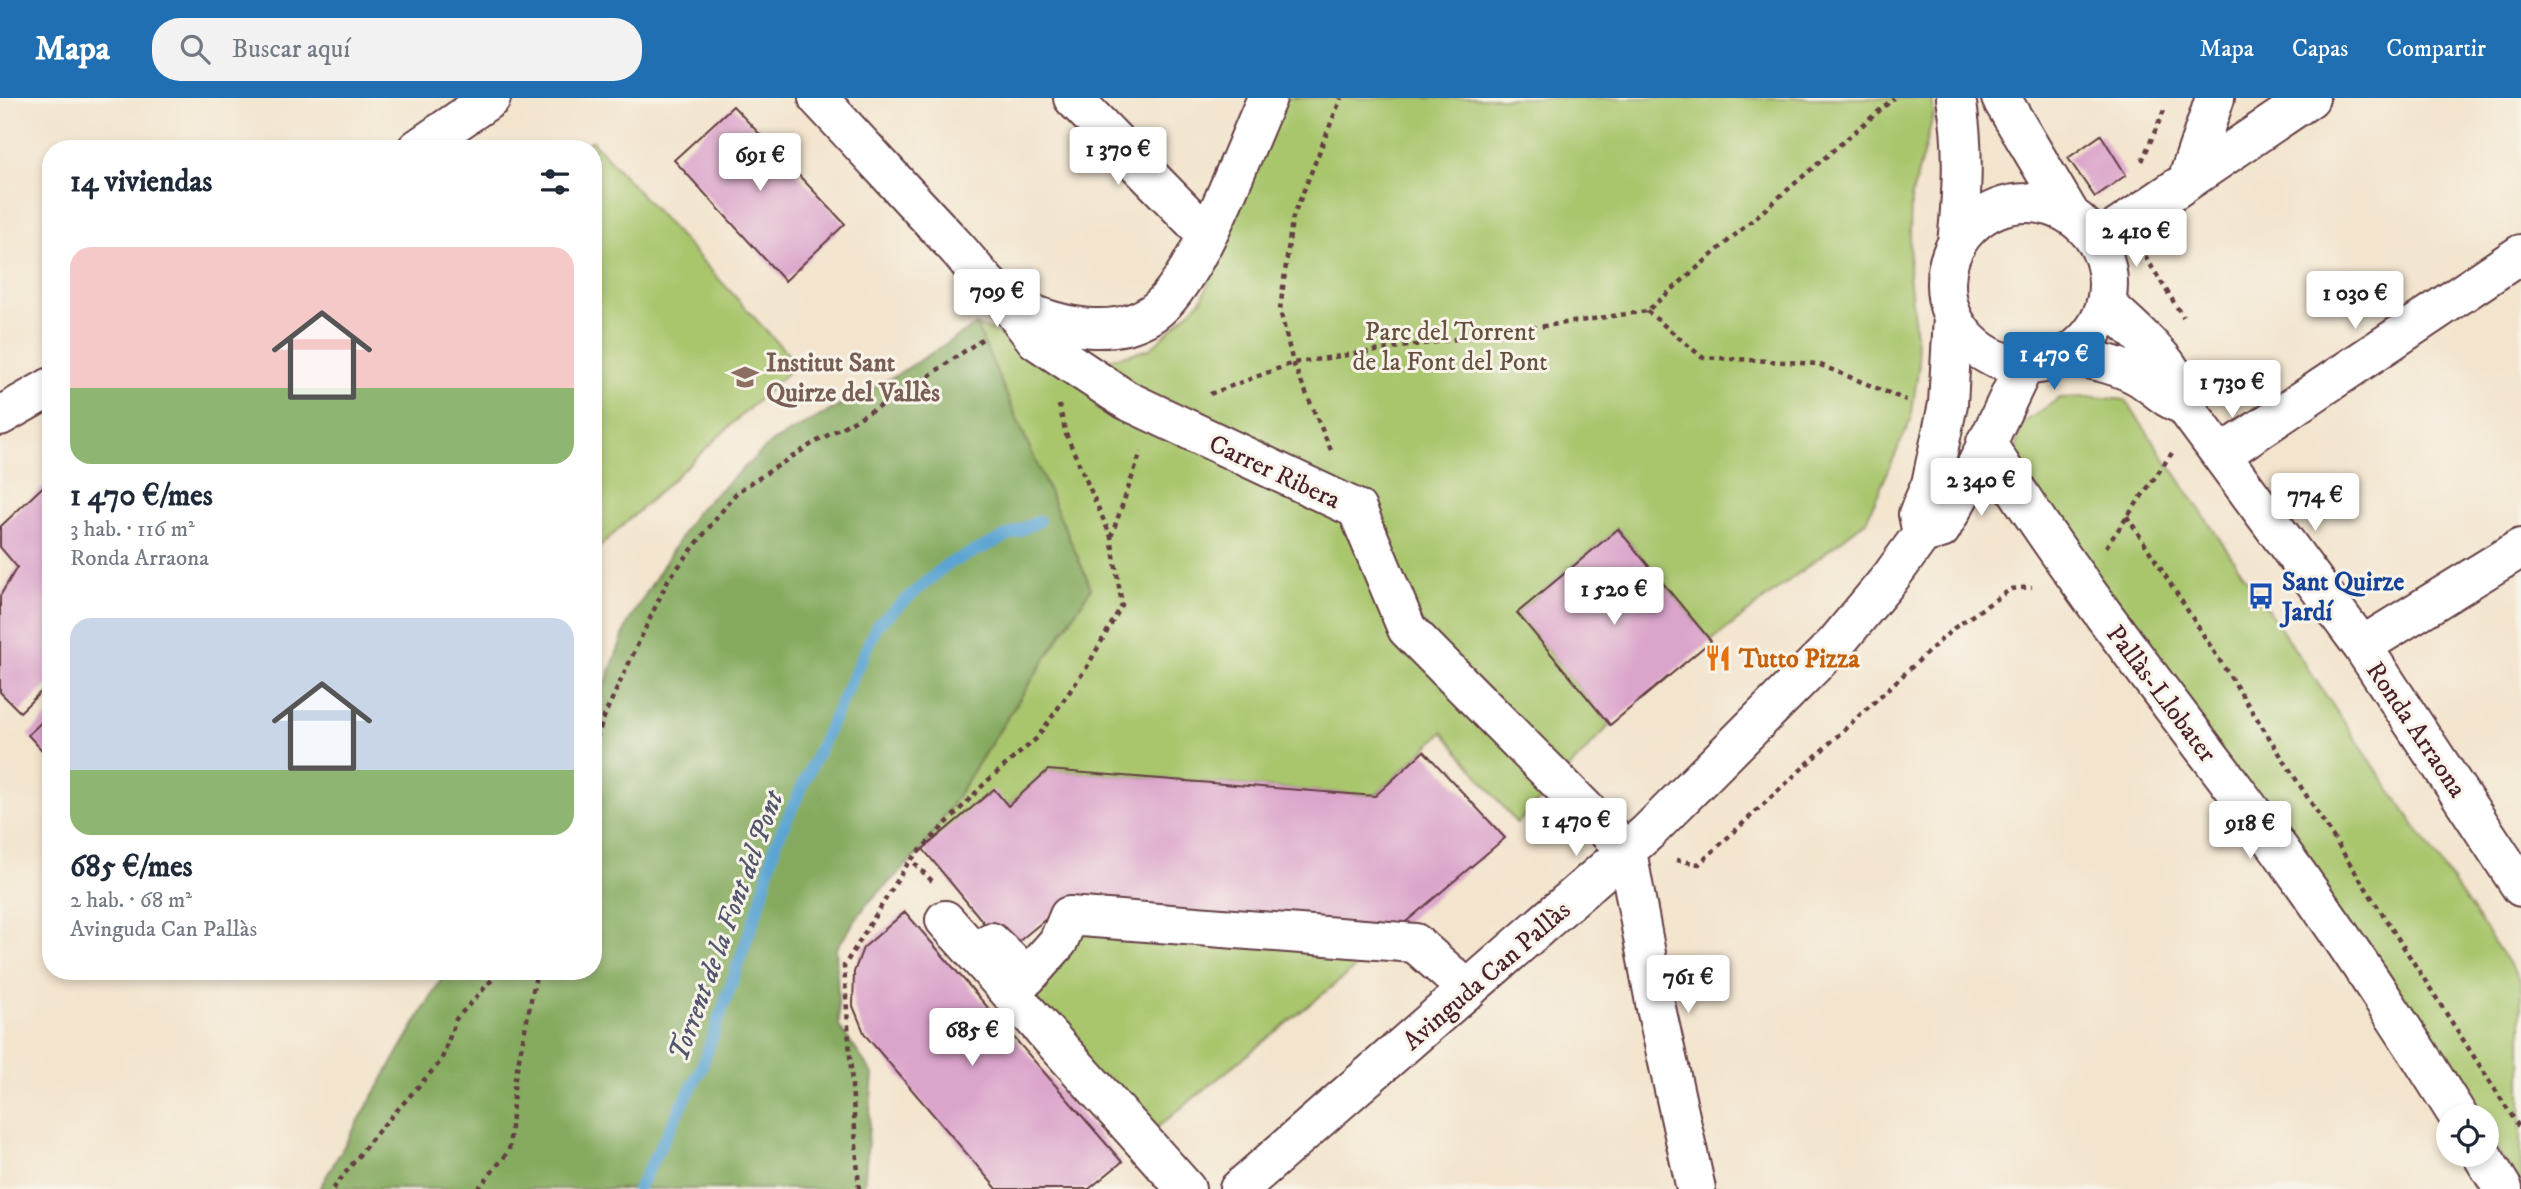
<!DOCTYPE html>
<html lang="es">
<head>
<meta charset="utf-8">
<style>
  :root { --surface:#fff; --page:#f2f2f3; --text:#1f2937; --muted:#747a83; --accent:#1f6fb2 }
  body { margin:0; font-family:"IM FELL DW Pica",serif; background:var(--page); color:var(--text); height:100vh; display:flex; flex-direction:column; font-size:26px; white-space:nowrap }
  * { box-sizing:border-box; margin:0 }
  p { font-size:23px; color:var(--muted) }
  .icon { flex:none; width:38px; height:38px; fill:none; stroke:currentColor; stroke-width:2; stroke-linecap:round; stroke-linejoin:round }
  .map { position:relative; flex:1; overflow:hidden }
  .sheet { position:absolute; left:42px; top:42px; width:560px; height:840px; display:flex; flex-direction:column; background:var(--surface); border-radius:28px; box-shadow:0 4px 10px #0003 }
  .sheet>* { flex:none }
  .buttons { position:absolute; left:2436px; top:1006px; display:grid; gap:14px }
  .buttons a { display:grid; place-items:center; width:63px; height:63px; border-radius:50%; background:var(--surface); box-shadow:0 4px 10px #0003; font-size:35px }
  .price { position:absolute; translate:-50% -60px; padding:0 16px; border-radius:7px; background:#fff; color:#222; font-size:23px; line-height:46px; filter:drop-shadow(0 2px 4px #0008) }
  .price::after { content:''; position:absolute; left:50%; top:42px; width:21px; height:16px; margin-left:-10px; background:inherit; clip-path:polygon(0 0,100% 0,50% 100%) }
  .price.selected { background:var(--accent); color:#fff }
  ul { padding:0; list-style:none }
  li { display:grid; align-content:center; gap:14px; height:371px; padding:0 28px }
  li span { display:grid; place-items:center; height:217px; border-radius:21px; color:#555 }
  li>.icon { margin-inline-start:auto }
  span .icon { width:126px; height:126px; fill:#fffc; stroke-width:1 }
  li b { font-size:30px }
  h2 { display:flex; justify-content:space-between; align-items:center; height:84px; padding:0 28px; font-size:30px }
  header { display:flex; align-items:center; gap:42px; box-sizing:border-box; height:98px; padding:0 35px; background:var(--accent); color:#fff }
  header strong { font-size:33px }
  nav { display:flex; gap:38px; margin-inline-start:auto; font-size:24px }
  .search { width:490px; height:63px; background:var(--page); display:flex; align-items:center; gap:18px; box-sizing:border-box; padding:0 24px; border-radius:28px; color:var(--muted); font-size:26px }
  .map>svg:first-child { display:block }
</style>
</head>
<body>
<header>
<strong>Mapa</strong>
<div class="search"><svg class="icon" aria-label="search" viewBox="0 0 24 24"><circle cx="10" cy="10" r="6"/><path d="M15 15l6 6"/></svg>Buscar aquí</div>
<nav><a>Mapa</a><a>Capas</a><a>Compartir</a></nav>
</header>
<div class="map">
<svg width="2521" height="1091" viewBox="0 0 2521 1091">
  <rect width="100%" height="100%" fill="#f7f3e8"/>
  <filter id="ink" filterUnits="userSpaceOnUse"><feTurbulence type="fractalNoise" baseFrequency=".0143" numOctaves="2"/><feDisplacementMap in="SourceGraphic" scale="14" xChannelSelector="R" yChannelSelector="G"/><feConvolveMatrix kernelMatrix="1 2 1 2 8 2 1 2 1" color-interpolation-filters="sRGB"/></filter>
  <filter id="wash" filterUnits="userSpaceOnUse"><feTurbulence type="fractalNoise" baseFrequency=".00686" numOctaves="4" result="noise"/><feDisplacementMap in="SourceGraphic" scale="28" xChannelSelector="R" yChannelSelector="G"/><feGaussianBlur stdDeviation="1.57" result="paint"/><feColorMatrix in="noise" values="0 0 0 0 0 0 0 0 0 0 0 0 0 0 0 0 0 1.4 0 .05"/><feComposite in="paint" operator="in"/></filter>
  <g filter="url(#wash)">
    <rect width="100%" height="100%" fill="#f3e4cd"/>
    <path fill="#a9c66d" stroke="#7a724c" stroke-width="2" d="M 1283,0 L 1932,0 L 1934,15 L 1911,101 L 1909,177 L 1919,265 L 1911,321 L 1866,423 L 1711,543 L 1618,431 L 1517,515 L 1610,627 L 1517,726 L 1443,634 L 1375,698 L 1048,672 L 1008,708 L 923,751 L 1091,490 L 976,227 L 1058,256 L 1105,262 L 1150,251 L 1202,201 Z
      M 591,42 L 797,266 L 593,455 L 593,51 L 582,51 Z
      M 2094,299 L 2125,302 L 2521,884 L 2521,1086 L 2487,1037 L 2487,1018 L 2474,1018 L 2015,361 L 2020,327 L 2060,300 Z
      M 1073,823 L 1381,849 L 1139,1044 L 1022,897 Z"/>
    <path fill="#86ab60" stroke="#686546" stroke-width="2" d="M 976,227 L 1091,490 L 923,751 L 866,807 L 836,851 L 839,928 L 873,976 L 864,1091 L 319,1091 L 446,873 L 593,873 L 593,619 L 628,525 L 696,414 L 772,344 L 895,278 Z"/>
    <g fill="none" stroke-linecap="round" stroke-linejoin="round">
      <path stroke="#5ba5d3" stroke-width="12" d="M 638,1091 L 701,971 L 761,802 L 775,747 L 877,527 L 946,467 L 1039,423"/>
    </g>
    <g id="blocks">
      <path fill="#dba4cb" d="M 733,8 L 845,126 L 785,183 L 674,62 Z
        M 2101,37 L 2126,77 L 2095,99 L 2068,60 Z
        M 51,381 L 51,584 L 20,614 L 0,594 L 0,498 L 17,469 L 0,449 L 0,429 Z
        M 1618,431 L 1711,543 L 1610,627 L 1517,515 Z
        M 51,615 L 51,662 L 28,637 Z
        M 1424,653 L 1505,740 L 1388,839 L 1058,811 L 1007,853 L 923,751 L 994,691 L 1008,708 L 1048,672 L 1375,698 Z
        M 905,814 L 1122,1064 L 1089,1091 L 997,1091 L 865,937 L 853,908 L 854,874 L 863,850 Z"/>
    </g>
  </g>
  <g filter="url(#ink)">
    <use href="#blocks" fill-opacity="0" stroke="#633d43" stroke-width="2"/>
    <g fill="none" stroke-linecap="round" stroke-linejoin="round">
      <g stroke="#633d43" stroke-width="42">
        <path id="minor" d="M 818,0 C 864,49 909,99 955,148 C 971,165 987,190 1006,202 C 1049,230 1126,247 1165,204 C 1206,158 1241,58 1267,0
          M 1073,0 L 1206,136
          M 1956,0 C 1965,49 1962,96 1957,146
          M 2001,0 L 2071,118
          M 417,51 L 491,0
          M 2187,83 L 2215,0
          M1946 186a81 81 0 1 1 162 0a81 81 0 1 1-162 0Z
          M 2097,144 L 2310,0
          M 1005,202 L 1036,242 L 1126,302 L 1357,411 L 1407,531 L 1627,753 L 1656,910 L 1696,1091
          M 2106,206 C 2134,233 2180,267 2184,307 L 2362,548 L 2521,789
          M 2068,257 C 2092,262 2116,266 2138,278 C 2155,288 2164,301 2184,307
          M 0,318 L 51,289
          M 1986,344 C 2063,469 2155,585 2243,702 C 2319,803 2391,910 2458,1018
          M 2221,357 L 2521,156
          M 1922,436 L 1918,416 L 1931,386 L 1948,306 L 1953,219
          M 2362,548 L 2521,450
          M 945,822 L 1186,1091
          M 991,844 L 1027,879 L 1058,844 L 1069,818 L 1415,845 L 1468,892
          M 2482,1057 L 2503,1091
          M 1239,1091 L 1648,734 L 1836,545 L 1890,480 L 1922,436 L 1941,431 L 1977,366 L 2024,268"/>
      </g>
      <path stroke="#633d43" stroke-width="4.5" stroke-dasharray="5 5" stroke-linecap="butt" d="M 2142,63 L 2165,10
        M 2145,158 L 2183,219
        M 1647,213 L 1702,259 L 1818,266 L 1906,302
        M 1210,296 L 1293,265 L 1647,213 L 1894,0
        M 1331,352 L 1293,265 L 1280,212 L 1292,122 L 1341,0
        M 2127,418 L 2521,1032
        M 1111,439 L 1141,354
        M 2106,449 L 2172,355
        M 593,650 L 606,614 L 668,482 L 737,394 L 812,346 L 907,293 L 985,239
        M 1676,762 L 1699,766 L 1954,530 L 2011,491 L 2032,489
        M 932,783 L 911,762 L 986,684 L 1037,640 L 1087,569 L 1122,507 L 1111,439 L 1066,336 L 1059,307
        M 333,1091 L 374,1038 L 441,963 L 456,921 L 500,873
        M 478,1091 L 509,1053 L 515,980 L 537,873
        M 859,1091 L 844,868 L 910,762"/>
      <use href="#minor" stroke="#fff" stroke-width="38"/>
    </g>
  </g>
  <defs>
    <g id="school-bare" transform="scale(2.1)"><path d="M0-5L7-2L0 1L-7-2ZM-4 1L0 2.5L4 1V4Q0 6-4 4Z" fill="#8d6e63" stroke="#f7f3e8" stroke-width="2.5" paint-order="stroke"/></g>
    <g id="bus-bare" transform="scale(2.1)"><path d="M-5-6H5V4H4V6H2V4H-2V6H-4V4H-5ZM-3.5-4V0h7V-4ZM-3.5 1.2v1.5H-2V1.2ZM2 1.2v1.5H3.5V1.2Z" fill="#1a4fb4" stroke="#f7f3e8" stroke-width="2.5" paint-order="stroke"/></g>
    <g id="restaurant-bare" transform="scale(2.1)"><path d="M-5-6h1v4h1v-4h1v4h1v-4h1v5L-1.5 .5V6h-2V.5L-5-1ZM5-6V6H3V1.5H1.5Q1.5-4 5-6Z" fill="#e8710a" stroke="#f7f3e8" stroke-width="2.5" paint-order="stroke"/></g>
  </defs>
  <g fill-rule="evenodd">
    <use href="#school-bare" x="745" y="279"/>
    <use href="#bus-bare" x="2261" y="498"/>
    <use href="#restaurant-bare" x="1718" y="560"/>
  </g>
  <g text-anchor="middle" stroke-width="6" stroke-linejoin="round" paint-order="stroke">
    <g font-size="26" fill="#66513f" stroke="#f7f3e8">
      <text x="1450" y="242">Parc del Torrent<tspan x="1450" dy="30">de la Font del Pont</tspan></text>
    </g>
    <g font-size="26" font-weight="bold" fill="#785e54" stroke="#f7f3e8" text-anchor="start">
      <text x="766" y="273">Institut Sant<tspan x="766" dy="30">Quirze del Vallès</tspan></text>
    </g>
    <g font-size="26" fill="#4a1f2b" stroke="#f7f3e8">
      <text transform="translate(1275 373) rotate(25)" y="9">Carrer Ribera</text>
      <text transform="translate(2162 595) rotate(53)" y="9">Pallàs-Llobater</text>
      <text transform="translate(2417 631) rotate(56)" y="9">Ronda Arraona</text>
      <text transform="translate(1486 877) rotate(-41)" y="9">Avinguda Can Pallàs</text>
    </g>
    <g font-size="26" font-weight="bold" fill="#164399" stroke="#f7f3e8" text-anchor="start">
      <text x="2282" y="492">Sant Quirze<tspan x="2282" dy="30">Jardí</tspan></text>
    </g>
    <g font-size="26" font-weight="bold" fill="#c56008" stroke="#f7f3e8" text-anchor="start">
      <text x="1739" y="569">Tutto Pizza</text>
    </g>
    <g font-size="28" font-style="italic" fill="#51556e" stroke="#f7f3e8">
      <text transform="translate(725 828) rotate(-70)" y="10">Torrent de la Font del Pont</text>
    </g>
  </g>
</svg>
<div class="buttons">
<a><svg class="icon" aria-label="locate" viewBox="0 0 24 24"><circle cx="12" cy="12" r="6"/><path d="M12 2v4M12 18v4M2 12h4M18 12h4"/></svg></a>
</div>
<b class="price" style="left:1118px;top:89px">1 370 €</b>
<b class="price" style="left:760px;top:95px">691 €</b>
<b class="price" style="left:2136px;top:171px">2 410 €</b>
<b class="price" style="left:997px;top:231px">709 €</b>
<b class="price" style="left:2355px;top:233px">1 030 €</b>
<b class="price selected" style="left:2054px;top:294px">1 470 €</b>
<b class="price" style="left:2232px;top:322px">1 730 €</b>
<b class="price" style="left:1981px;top:420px">2 340 €</b>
<b class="price" style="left:2315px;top:435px">774 €</b>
<b class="price" style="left:1614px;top:529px">1 520 €</b>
<b class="price" style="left:1576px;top:760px">1 470 €</b>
<b class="price" style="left:2250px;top:763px">918 €</b>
<b class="price" style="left:1688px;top:917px">761 €</b>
<b class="price" style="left:972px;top:970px">685 €</b>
<section class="sheet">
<h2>14 viviendas<svg class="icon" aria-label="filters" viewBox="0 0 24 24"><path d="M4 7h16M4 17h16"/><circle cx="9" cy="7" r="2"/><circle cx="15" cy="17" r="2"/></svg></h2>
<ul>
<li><span style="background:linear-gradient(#f6c9c9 65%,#8fb573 0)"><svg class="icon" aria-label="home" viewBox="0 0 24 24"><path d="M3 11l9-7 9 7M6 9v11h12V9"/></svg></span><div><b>1 470 €/mes</b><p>3 hab. · 116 m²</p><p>Ronda Arraona</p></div></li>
<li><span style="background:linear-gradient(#c9d6e8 70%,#8fb573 0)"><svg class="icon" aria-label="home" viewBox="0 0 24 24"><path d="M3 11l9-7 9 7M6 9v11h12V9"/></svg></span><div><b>685 €/mes</b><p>2 hab. · 68 m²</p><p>Avinguda Can Pallàs</p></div></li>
</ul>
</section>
</div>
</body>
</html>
